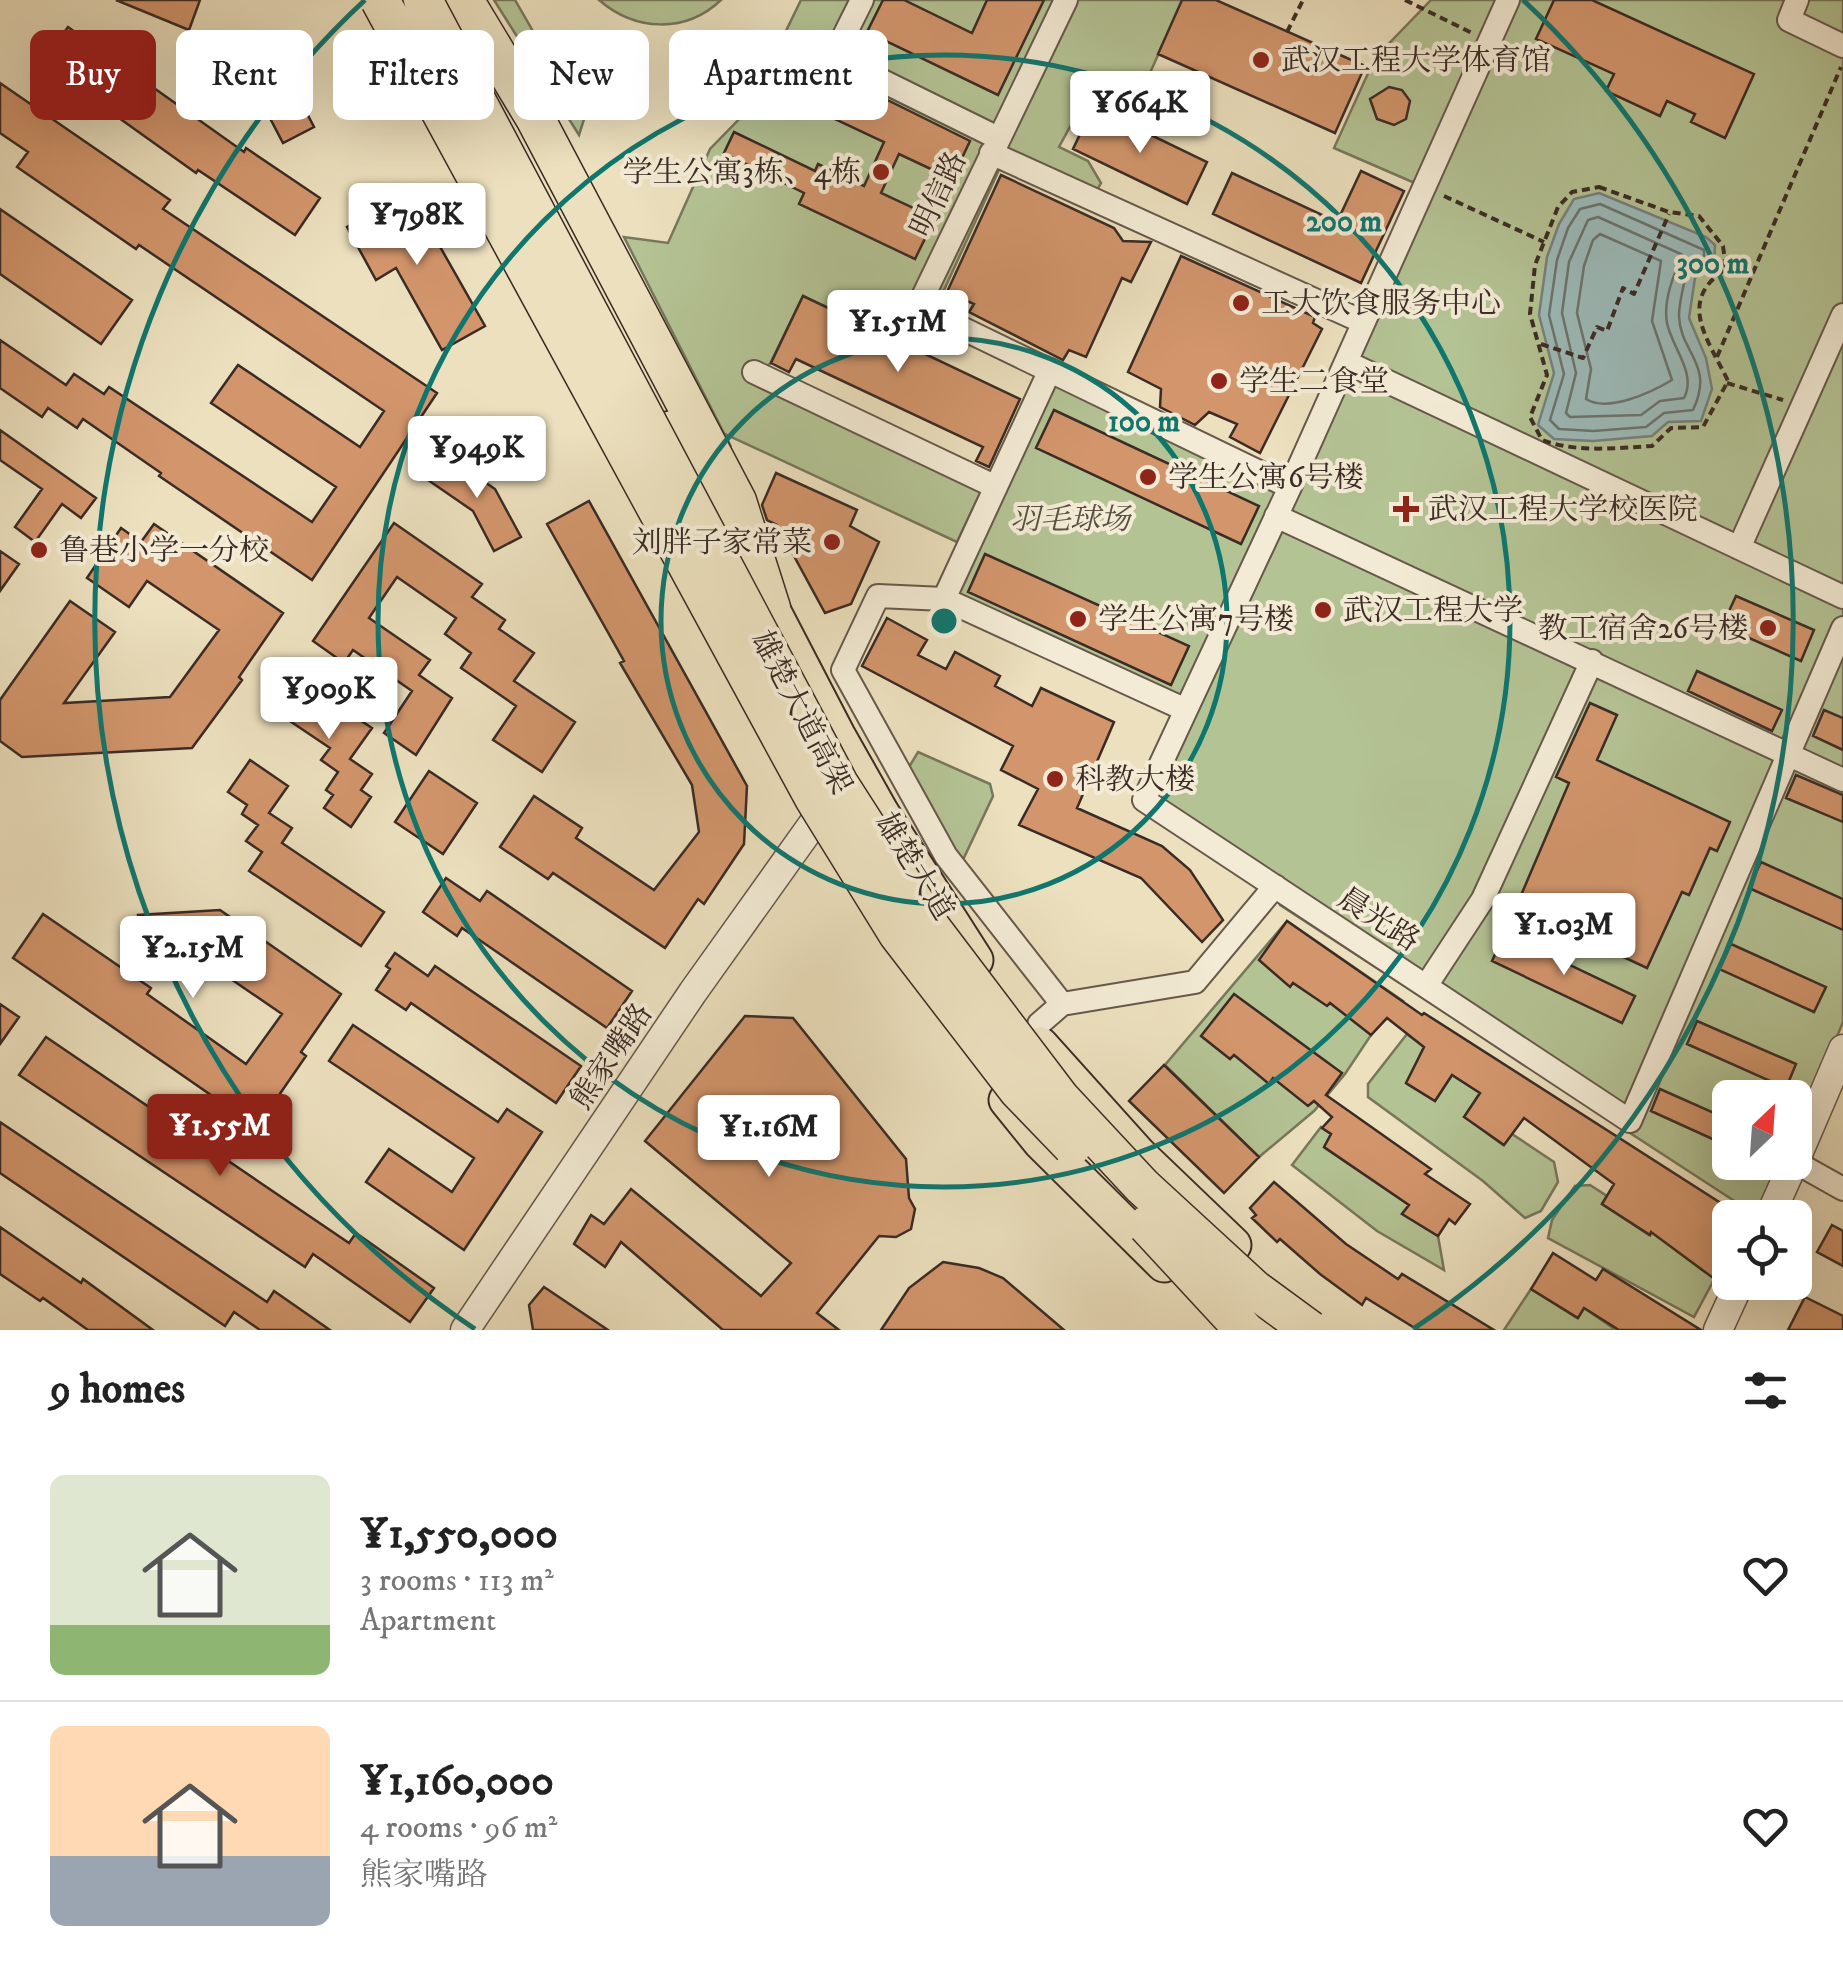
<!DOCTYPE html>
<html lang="en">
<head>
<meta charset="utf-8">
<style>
  :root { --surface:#fff; --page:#f6f6f6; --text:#222; --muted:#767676; --line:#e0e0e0; --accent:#8f2418 }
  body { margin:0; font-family:"IM FELL DW Pica","Noto Serif SC",serif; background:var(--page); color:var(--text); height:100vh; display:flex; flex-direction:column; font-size:38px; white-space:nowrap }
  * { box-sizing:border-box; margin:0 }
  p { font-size:32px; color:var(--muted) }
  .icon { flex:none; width:55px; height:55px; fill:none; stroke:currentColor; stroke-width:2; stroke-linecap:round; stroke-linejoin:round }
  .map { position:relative; height:1330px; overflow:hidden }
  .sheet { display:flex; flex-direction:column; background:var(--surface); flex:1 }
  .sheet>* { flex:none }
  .banner { position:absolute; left:30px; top:30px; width:1000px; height:90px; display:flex; gap:20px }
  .needle { width:65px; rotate:25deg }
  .buttons { position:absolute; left:1712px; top:1080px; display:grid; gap:20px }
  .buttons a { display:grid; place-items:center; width:100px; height:100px; border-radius:15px; background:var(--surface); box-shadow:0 10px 40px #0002; font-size:50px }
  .price { position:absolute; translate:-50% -85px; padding:0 22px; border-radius:10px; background:#fff; color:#222; font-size:32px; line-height:65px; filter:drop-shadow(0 2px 5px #0008) }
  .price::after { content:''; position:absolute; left:50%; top:60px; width:30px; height:22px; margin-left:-15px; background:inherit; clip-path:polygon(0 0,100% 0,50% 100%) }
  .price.selected { background:var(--accent); color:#fff }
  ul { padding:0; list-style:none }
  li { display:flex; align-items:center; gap:30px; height:250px; padding:0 50px }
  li+li { border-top:2px solid var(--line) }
  li span { display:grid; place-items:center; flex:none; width:280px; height:200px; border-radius:15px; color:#555 }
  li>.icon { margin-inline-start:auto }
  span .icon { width:120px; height:120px; fill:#fffc; stroke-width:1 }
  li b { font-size:42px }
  h2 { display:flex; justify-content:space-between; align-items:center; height:120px; padding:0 50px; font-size:42px }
  .pill { padding:0 35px; border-radius:15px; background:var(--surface); box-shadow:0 10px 40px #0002; font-size:35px; line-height:90px }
  .pill.selected { background:var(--accent); color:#fff }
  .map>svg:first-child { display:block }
</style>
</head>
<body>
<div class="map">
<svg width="1843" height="1330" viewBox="0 0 1843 1330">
  <rect width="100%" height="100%" fill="#ece0be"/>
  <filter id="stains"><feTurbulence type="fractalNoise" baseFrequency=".002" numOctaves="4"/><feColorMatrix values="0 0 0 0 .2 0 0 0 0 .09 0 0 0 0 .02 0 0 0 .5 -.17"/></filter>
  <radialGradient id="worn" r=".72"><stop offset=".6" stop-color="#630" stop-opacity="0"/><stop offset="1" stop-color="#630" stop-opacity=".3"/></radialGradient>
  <path fill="#b4c394" stroke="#77775c" stroke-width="2.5" d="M 494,0 L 515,0 L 545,52 L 592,94 L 579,135 Z
    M 599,0 L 721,0 C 685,34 635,31 599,0 Z
    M 801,0 L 1183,0 L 1130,117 L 1084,101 L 1059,147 L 1088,161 L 1101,183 L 1092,199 L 1004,159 L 933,314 L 918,307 L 901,343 L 803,296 L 770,364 L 754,372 L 748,382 L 981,491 L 957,542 L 725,434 L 731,447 L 624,237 L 668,243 L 710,149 L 747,111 Z
    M 1431,0 L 1843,0 L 1843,1022 L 1795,1137 L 1795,1098 L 1730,1098 L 1730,1162 L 1785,1163 L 1759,1217 L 1280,905 L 1275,886 L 1144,800 L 1186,711 L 944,599 L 1050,370 L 1289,487 L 1424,187 L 1334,148 L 1375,58 Z
    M 918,752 L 990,784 L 993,796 L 961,864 L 906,772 Z
    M 1287,921 L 1403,1001 L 1371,1035 L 1345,1074 L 1314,1111 L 1259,1157 L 1165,1065 Z
    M 1407,1034 L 1424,1047 L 1407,1084 L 1435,1101 L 1452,1075 L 1480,1093 L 1465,1117 L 1503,1145 L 1512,1134 L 1554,1162 L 1558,1182 L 1541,1211 L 1525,1218 L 1483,1181 L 1368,1097 L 1368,1084 Z
    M 1321,1127 L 1331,1134 L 1325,1148 L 1409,1205 L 1402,1214 L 1438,1236 L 1444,1270 L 1377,1231 L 1292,1165 Z
    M 1590,1185 L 1607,1196 L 1602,1204 L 1649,1235 L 1665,1212 L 1685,1227 L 1673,1248 L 1705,1272 L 1724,1261 L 1694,1317 L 1548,1238 L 1552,1220 L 1575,1186 Z
    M 1531,1289 L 1577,1318 L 1584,1308 L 1616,1330 L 1504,1330 Z"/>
  <path fill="#9cbbba" stroke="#75817e" stroke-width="2.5" d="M 1599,193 L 1706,237 L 1715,245 L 1714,267 L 1695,278 L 1689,318 L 1706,358 L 1712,389 L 1701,421 L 1668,422 L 1652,436 L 1593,441 L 1554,439 L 1538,425 L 1554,373 L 1539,315 L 1547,257 L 1559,224 L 1574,199 Z"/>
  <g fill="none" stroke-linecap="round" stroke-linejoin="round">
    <path stroke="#6b7370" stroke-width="2.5" d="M 1600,204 L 1704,250 L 1704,261 L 1686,275 C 1683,288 1679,303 1679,316 C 1680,353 1715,364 1693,410 L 1664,413 L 1646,427 L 1593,431 L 1559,429 L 1550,420 L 1564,374 L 1549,315 L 1557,260 L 1568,228 L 1580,209 Z
      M 1598,217 L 1683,255 C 1674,273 1663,301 1667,323 C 1672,348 1697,373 1684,398 L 1660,401 L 1641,415 L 1570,417 L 1566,413 L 1576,373 L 1562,313 L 1569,262 L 1588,220 Z
      M 1600,234 L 1661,261 L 1652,321 L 1672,380 C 1652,392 1608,413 1586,399 L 1591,369 L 1577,313 L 1584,266 L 1593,240 Z"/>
  </g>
  <path fill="#d2956c" stroke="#3a2b25" stroke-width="2.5" d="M 116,0 L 200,0 L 189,30 Z
    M 883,0 L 904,0 L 972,33 L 987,0 L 1044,0 L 998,95 L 867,32 Z
    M 1182,0 L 1216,0 L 1365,66 L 1335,133 L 1158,54 Z
    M 1554,0 L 1592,0 L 1754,74 L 1725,138 L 1691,122 L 1695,114 L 1667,101 L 1660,116 L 1606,91 L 1614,74 L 1536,39 Z
    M 68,27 L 244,152 L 246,148 L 320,198 L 295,235 L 198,170 L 196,173 L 42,63 Z
    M 270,42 L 314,127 L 283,143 L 239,59 Z
    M 841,77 L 970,141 L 952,179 L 899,154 L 881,193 L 935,218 L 915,259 L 799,204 L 804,193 L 724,153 L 734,132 L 815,171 L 818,164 L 864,186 L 884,142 L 824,114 Z
    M 0,83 L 170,200 L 163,209 L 437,393 L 312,580 L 159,476 L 161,473 L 83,419 L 77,428 L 48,408 L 42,417 L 0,388 L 0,340 L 66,385 L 74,374 L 104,394 L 109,387 L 312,522 L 336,487 L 211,403 L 238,365 L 360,447 L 384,411 L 139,245 L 136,249 L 17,167 L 28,152 L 0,133 Z
    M 1389,87 L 1402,90 L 1410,101 L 1406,119 L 1394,125 L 1377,119 L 1370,99 Z
    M 1093,107 L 1207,162 L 1187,204 L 1073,149 Z
    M 1361,171 L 1404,191 L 1361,283 L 1213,214 L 1232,173 L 1337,222 Z
    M 1001,175 L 1114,228 L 1123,241 L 1151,242 L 1131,282 L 1122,278 L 1086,357 L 1069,350 L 1063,360 L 969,312 L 974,304 L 947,292 Z
    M 409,192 L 485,326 L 442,350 L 396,268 L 376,280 L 347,227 Z
    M 0,209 L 132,300 L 101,344 L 0,274 Z
    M 1181,256 L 1315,317 L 1313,323 L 1322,329 L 1260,453 L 1230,437 L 1237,424 L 1209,412 L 1195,425 L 1160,407 L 1161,389 L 1128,372 Z
    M 803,296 L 1020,399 L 989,467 L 976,461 L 983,447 L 796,359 L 789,372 L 771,363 Z
    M 1054,410 L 1259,506 L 1241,544 L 1036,448 Z
    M 0,430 L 96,498 L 81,518 L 62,504 L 35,542 L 15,527 L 42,489 L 0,460 Z
    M 446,455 L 495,489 L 521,537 L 494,551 L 473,511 L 428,480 Z
    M 776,473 L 857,510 L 850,526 L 879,542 L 851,604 L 825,613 L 777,525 L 767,520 L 762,505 Z
    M 589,501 L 747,786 L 744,844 L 704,904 L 698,899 L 665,948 L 553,873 L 548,879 L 500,847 L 534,796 L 582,828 L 576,838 L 654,890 L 699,832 L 692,785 L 620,663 L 624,661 L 547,524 Z
    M 394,523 L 482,584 L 472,597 L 505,620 L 499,629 L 534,653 L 514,681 L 575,722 L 542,772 L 493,740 L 516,706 L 461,668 L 471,653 L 445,634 L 456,618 L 397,577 L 369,618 L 430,660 L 419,675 L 452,698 L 416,755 L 384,733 L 412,691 L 353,650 L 344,663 L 313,641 Z
    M 154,524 L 283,613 L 239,677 L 242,680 L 192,748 L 22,757 L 0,741 L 0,700 L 70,601 L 115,632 L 64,703 L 170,697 L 219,630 L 147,581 L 129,607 L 87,578 L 121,528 L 141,542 Z
    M 0,551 L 19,564 L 0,591 Z
    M 985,554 L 1189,646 L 1171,685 L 968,592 Z
    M 1736,596 L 1814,630 L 1801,661 L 1722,626 Z
    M 887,618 L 927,640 L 918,655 L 946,669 L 955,652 L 1000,676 L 995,686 L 1032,706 L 1041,688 L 1114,722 L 1077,808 L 1162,846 L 1190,870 L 1223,920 L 1202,942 L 1141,878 L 1019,825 L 1038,789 L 1001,770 L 1013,746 L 862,666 Z
    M 1697,671 L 1782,710 L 1772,731 L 1688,691 Z
    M 288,672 L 372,728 L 350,759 L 372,774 L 361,790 L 371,797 L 351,827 L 324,808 L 333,795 L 326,790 L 338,772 L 321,760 L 330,748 L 266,705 Z
    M 1590,703 L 1617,715 L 1597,760 L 1730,822 L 1717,851 L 1710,848 L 1689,895 L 1682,892 L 1647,968 L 1516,907 L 1569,783 L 1556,777 Z
    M 1824,710 L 1843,718 L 1843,750 L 1813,736 Z
    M 250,760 L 288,786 L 269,813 L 292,828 L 282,843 L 384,912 L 361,946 L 249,871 L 262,852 L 246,841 L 258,825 L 242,814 L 247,805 L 228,792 Z
    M 429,771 L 477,803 L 443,854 L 395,822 Z
    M 1796,775 L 1843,795 L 1843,822 L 1786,798 Z
    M 1761,862 L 1843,899 L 1843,930 L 1749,888 Z
    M 446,878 L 480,901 L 487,891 L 632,991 L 607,1028 L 462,928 L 457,936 L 423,912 Z
    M 220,910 L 341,994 L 301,1052 L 306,1056 L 257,1127 L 13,958 L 43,914 L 151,988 L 147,994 L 246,1064 L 282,1014 L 196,955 L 141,958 L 138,915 Z
    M 1287,921 L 1422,1015 L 1424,1013 L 1730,1209 L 1730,1268 L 1720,1283 L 1651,1232 L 1650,1235 L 1602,1204 L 1614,1184 L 1524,1118 L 1504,1145 L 1464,1117 L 1480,1093 L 1452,1075 L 1435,1101 L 1406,1083 L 1424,1047 L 1387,1018 L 1371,1035 L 1330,1003 L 1327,1006 L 1293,983 L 1290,987 L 1259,960 Z
    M 1505,934 L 1635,996 L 1622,1023 L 1492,961 Z
    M 1731,944 L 1826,987 L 1814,1012 L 1719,969 Z
    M 395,953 L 428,976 L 435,966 L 581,1066 L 556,1103 L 411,1003 L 406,1010 L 376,990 L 390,969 L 386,966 Z
    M 1234,994 L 1342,1073 L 1326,1095 L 1431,1169 L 1425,1174 L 1470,1204 L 1455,1224 L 1449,1219 L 1438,1236 L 1402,1214 L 1409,1205 L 1324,1147 L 1331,1134 L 1322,1128 L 1332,1117 L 1314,1101 L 1308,1106 L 1273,1078 L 1269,1084 L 1234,1055 L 1230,1059 L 1201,1036 Z
    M 0,1004 L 19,1017 L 0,1044 Z
    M 745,1016 L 793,1018 L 906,1159 L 909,1198 L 915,1209 L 911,1229 L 896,1237 L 879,1236 L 817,1313 L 839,1330 L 723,1330 L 621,1242 L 605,1267 L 574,1244 L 591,1215 L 604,1224 L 631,1189 L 761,1296 L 791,1263 L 645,1141 Z
    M 1697,1021 L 1796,1064 L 1786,1088 L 1687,1044 Z
    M 353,1025 L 498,1122 L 507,1109 L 542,1132 L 464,1250 L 366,1182 L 389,1149 L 452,1192 L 474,1158 L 329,1061 Z
    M 46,1037 L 349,1243 L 356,1233 L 434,1288 L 410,1322 L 313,1254 L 305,1267 L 19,1075 Z
    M 1164,1065 L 1259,1157 L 1224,1193 L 1129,1101 Z
    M 1660,1089 L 1730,1120 L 1730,1147 L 1651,1111 Z
    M 0,1122 L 267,1302 L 274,1291 L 330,1330 L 260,1330 L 234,1312 L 225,1326 L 0,1173 Z
    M 1274,1182 L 1346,1244 L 1398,1279 L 1402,1274 L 1494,1330 L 1418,1330 L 1366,1298 L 1362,1305 L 1320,1274 L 1280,1239 L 1277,1242 L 1252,1218 L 1256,1215 L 1250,1208 Z
    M 1832,1225 L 1843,1231 L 1843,1266 L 1817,1252 Z
    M 0,1227 L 81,1283 L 83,1279 L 153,1330 L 88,1330 L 43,1298 L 40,1301 L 0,1274 Z
    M 1553,1253 L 1596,1280 L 1603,1269 L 1701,1330 L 1619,1330 L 1584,1308 L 1578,1318 L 1531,1289 Z
    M 943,1262 L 979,1268 L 1003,1278 L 1064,1330 L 881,1330 L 909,1288 Z
    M 544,1287 L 608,1330 L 533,1330 L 529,1305 Z
    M 1805,1297 L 1843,1316 L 1843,1330 L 1788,1330 Z"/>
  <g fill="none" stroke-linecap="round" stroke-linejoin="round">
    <g stroke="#66584b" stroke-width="26">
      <path id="minor" d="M 862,0 L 839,46 L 842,61 L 998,138
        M 1066,0 L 918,307 L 1290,487
        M 1508,0 L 1290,487 L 1144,800 L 1630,1121 L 1843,628
        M 1797,0 L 1789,20 L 1843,46
        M 991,153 L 1363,322
        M 1346,362 L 1843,597
        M 1050,370 L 944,599 L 1186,710
        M 754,372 L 996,487
        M 1276,516 L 1843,780
        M 1739,548 L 1843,315
        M 944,599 L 878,596 L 843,670 L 946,856 L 1062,1004
        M 1426,986 L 1483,899 L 1592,661
        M 1039,1024 L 1062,1004 L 1195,982 L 1275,886
        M 1795,1162 L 1843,1189"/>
    </g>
    <g stroke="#66584b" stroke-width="31">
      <path id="tertiary" d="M 1795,1161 L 1843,1049
        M 1769,1218 L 1794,1162
        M 465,1330 L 693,992 L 815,821
        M 1718,1330 L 1740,1282"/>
    </g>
    <g stroke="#3a2b25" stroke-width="39">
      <path id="primary" d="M 671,429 L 771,608 L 837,735 L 881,813 L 975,960
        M 1040,1045 L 1138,1154 L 1233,1245
        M 1007,1100 L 1041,1142 L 1164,1264"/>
    </g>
    <g stroke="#3a2b25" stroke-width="41">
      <path id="trunk" d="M 464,0 L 535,118 L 737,501 L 771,608"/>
    </g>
    <path stroke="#3a2b25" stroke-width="4" stroke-dasharray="8 5" stroke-linecap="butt" d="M 1405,0 L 1472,33
      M 1287,32 L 1303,0
      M 1599,187 L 1669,212 L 1699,216 L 1723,246 L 1726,269 C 1676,301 1708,339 1728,381 L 1703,427 L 1671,428 L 1652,446 C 1615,448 1577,453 1542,440 L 1530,417 L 1547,375 L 1530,314 L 1535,265 L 1558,207 L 1572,192 Z
      M 1444,196 L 1544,242
      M 1541,344 L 1583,358 L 1597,327 L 1607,331 L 1623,288 L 1634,294 L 1669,214
      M 1717,357 L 1841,67
      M 1727,383 L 1783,400"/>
    <use href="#minor" stroke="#f3ebd5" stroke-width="22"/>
    <use href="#tertiary" stroke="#f3ebd5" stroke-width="28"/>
    <use href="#primary" stroke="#ece0be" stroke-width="35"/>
    <use href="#trunk" stroke="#ece0be" stroke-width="38"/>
    <g stroke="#3a2b25" stroke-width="41" stroke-linecap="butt">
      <path id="trunk-bridge" d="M 380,0 L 814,798 L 898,934 L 1018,1090 L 1072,1146
        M 423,0 L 839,784 L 932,929 L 1060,1098 L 1142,1186 L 1254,1289 L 1310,1330
        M 1147,1225 L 1244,1330"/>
    </g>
    <use href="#trunk-bridge" stroke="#ece0be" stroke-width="38"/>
  </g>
  <g fill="none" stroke="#0f766e" stroke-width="5">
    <circle cx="944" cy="621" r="283"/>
    <circle cx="944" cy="621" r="566"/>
    <path d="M475 1329A849 849 0 0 1 365 0M1523 0A849 849 0 0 1 1413 1329"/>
  </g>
  <g fill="#8f2418" stroke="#f3ebd5" stroke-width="4">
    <circle cx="1261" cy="60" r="10"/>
    <circle cx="881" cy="172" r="10"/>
    <circle cx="1241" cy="303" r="10"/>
    <circle cx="1219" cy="381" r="10"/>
    <circle cx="1148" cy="477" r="10"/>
    <path d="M1401 494h10v10h10v10h-10v10h-10v-10h-10v-10h10z"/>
    <circle cx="832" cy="542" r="10"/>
    <circle cx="39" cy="550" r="10"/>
    <circle cx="1323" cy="610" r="10"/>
    <circle cx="1078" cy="619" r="10"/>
    <circle cx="1768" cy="628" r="10"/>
    <circle cx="1055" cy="779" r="10"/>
  </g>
  <g text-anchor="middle" stroke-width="8" stroke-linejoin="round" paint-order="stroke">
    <g font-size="30" fill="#3a2b25" stroke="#f3ebd5" text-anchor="start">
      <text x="1281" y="70">武汉工程大学体育馆</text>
      <text x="861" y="182" text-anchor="end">学生公寓3栋、4栋</text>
      <text x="1261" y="313">工大饮食服务中心</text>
      <text x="1239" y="391">学生二食堂</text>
      <text x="1168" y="487">学生公寓6号楼</text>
      <text x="1428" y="519">武汉工程大学校医院</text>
      <text x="812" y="552" text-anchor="end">刘胖子家常菜</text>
      <text x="59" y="560">鲁巷小学一分校</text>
      <text x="1343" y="620">武汉工程大学</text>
      <text x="1098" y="629">学生公寓7号楼</text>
      <text x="1748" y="638" text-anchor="end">教工宿舍26号楼</text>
      <text x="1075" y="789">科教大楼</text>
    </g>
    <g font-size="30" fill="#3a2b25" stroke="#f3ebd5">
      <text transform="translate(938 194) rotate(-65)" y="10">明信路</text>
      <text transform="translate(802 712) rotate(62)" y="10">雄楚大道高架</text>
      <text transform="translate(915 866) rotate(58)" y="10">雄楚大道</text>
      <text transform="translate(1379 919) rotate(33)" y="10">晨光路</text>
      <text transform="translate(611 1056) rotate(-56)" y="10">熊家嘴路</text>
    </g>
    <g font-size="30" font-style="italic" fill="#585141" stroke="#f3ebd5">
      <text x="1070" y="529">羽毛球场</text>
    </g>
  </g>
  <circle cx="944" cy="621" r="15" fill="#0f766e" stroke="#f3ebd5" stroke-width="5"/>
  <g font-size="30" text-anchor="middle" font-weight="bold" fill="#0f766e" stroke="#f3ebd5" stroke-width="8" stroke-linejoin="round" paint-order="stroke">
    <text x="1344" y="231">200 m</text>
    <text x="1713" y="273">300 m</text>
    <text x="1144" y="431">100 m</text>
  </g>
  <rect width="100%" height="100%" filter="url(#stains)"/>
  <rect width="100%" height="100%" fill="url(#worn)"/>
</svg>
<div class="buttons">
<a><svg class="needle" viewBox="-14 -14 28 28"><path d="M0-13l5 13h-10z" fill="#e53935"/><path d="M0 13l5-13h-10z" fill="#767676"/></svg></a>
<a><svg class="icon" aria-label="locate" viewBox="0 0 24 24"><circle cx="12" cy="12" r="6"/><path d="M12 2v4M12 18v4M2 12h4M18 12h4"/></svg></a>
</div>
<b class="price" style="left:1140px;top:156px">¥664K</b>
<b class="price" style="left:417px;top:268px">¥798K</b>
<b class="price" style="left:898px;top:375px">¥1.51M</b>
<b class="price" style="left:477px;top:501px">¥949K</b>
<b class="price" style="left:329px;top:742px">¥909K</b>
<b class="price" style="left:1564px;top:978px">¥1.03M</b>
<b class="price" style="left:193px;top:1001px">¥2.15M</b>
<b class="price selected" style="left:220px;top:1179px">¥1.55M</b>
<b class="price" style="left:769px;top:1180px">¥1.16M</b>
<div class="banner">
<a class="pill selected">Buy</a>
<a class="pill">Rent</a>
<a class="pill">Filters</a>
<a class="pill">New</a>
<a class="pill">Apartment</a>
</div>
</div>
<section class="sheet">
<h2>9 homes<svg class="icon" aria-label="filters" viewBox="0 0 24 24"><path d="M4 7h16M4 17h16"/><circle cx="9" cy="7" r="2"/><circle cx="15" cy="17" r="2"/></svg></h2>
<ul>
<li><span style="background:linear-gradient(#dfe7d0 75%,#8fb573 0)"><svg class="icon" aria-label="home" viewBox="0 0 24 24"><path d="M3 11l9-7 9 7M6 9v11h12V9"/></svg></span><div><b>¥1,550,000</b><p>3 rooms · 113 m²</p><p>Apartment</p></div><svg class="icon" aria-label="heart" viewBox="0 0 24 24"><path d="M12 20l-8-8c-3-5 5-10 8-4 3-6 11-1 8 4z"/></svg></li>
<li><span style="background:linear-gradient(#ffd9b3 65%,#9aa5b1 0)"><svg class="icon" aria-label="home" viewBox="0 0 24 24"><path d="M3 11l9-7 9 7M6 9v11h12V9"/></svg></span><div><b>¥1,160,000</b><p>4 rooms · 96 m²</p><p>熊家嘴路</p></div><svg class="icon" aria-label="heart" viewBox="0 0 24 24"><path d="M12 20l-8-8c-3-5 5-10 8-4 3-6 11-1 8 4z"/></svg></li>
</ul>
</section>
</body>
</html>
